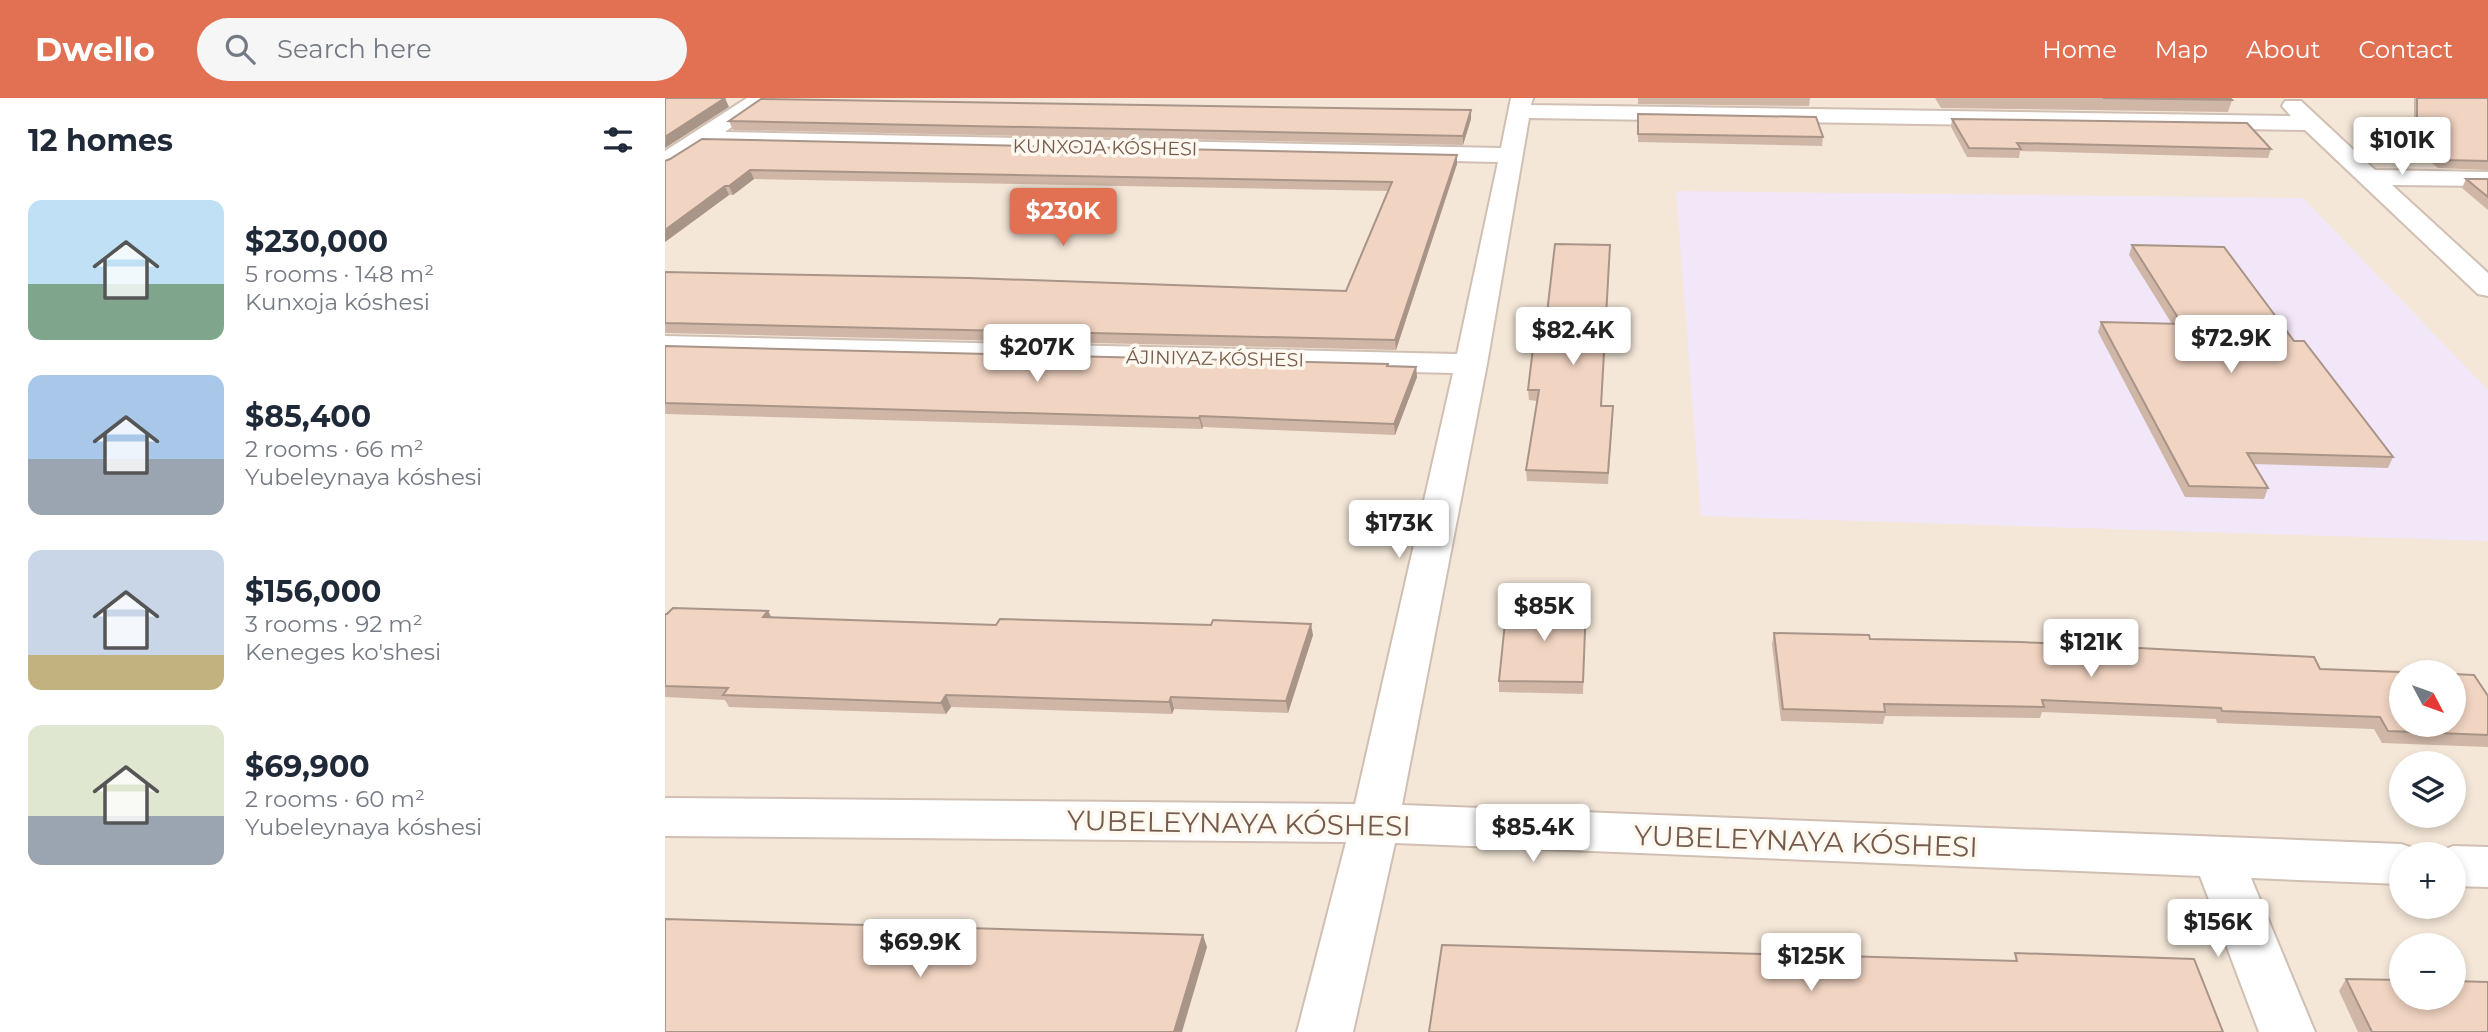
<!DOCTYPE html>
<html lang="en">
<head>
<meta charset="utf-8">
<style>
  :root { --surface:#fff; --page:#f6f6f7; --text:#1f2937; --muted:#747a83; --accent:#e27153 }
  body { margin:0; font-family:Montserrat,sans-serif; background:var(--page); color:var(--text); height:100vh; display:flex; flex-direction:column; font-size:26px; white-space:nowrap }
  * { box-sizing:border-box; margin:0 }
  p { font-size:23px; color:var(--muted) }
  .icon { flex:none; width:38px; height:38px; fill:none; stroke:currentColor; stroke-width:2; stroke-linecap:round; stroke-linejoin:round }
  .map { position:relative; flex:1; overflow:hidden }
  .drawer { display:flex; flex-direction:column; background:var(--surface); width:665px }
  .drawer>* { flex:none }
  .needle { width:46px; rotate:131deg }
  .controls { position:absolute; left:1724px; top:562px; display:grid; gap:14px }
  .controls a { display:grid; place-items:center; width:77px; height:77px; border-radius:50%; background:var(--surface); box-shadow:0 4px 10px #0003; font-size:35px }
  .price { position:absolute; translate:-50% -60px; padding:0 16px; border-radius:7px; background:#fff; color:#222; font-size:23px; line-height:46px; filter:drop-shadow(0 2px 4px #0008) }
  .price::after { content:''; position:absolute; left:50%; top:42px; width:21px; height:16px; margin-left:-10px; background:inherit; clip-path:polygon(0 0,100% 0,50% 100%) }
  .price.active { background:var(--accent); color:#fff }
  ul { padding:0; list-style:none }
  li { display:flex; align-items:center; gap:21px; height:175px; padding:0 28px }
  li span { display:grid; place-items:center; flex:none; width:196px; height:140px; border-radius:14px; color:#555 }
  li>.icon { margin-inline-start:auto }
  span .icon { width:84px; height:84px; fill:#fffc; stroke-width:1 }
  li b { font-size:30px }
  h2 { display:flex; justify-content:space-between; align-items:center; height:84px; padding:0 28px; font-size:30px }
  header { display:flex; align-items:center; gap:42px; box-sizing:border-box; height:98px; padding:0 35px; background:var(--accent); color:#fff }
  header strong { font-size:33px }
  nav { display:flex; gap:38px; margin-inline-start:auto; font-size:24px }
  .search { width:490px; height:63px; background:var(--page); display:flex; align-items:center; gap:18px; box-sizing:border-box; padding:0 24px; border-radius:38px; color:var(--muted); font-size:26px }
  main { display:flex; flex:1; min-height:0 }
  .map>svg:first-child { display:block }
</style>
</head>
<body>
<header>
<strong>Dwello</strong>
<div class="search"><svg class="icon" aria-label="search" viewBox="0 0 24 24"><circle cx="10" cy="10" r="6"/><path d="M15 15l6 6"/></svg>Search here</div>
<nav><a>Home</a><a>Map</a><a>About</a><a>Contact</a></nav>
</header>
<main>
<section class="drawer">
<h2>12 homes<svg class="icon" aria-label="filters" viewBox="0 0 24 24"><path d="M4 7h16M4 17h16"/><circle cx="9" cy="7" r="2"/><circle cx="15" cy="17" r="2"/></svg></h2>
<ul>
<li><span style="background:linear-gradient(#bfe0f5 60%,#7fa58c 0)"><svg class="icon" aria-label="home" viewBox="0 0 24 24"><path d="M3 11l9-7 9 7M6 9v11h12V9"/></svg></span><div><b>$230,000</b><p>5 rooms · 148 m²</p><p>Kunxoja kóshesi</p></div></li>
<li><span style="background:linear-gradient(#a9c7e8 60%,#9aa5b1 0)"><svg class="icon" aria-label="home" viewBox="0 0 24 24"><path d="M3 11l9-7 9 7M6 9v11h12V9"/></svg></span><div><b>$85,400</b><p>2 rooms · 66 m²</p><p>Yubeleynaya kóshesi</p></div></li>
<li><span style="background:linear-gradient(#c9d6e8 75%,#c2b280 0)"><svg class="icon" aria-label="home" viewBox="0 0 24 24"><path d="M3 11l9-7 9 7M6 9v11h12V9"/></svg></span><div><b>$156,000</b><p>3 rooms · 92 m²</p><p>Keneges ko'shesi</p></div></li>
<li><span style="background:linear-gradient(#dfe7d0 65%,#9aa5b1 0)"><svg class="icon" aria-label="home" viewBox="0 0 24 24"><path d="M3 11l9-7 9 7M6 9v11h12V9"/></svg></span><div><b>$69,900</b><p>2 rooms · 60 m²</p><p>Yubeleynaya kóshesi</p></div></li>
</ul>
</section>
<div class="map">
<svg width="1823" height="934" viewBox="0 0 1823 934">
  <rect width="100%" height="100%" fill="#fcf5ea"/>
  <path fill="#f4e7d8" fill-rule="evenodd" d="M 0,0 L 1823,0 L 1823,934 L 0,934 ZM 1736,574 L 1788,574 L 1788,626 L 1736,626 ZM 1736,665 L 1788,665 L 1788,718 L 1736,718 ZM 1736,756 L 1788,756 L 1788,808 L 1736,808 ZM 1736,847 L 1788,847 L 1788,900 L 1736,900 Z"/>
  <path fill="#f2e6f9" d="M 1011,93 L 1638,100 L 1823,292 L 1823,443 L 1036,418 Z"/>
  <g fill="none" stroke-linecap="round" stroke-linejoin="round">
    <g stroke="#d0bfb2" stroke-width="4">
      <path id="minor" d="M 82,0 L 107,0 L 60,34 L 836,50 L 846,0 L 868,0 L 866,7 L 1626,18 L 1617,8 L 1620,3 L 1636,3 L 1710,72 L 1823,74 L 1823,88 L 1727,87 L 1823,175 L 1823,198 L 1813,196 L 1640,32 L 864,20 L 822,266 L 737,707 L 1736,746 L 1754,752 L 1756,756 L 1736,756 L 1736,786 L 1586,780 L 1650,934 L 1594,934 L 1535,778 L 730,745 L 688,934 L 632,934 L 681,744 L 0,738 L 0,700 L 690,706 L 788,275 L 0,256 L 0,238 L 792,256 L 833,64 L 40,47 L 8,68 L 0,70 L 0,53 Z
        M 1788,748 L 1823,749 L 1823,789 L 1788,788 L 1788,756 L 1769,756 Z"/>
    </g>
    <use href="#minor" fill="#fff" fill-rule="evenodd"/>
  </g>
  <path fill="#cfb6a7" d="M 973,0 L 1145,0 L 1144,8 L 973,6 Z
    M 1270,0 L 1565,0 L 1567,2 L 1563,14 L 1276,10 Z
    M 1749,0 L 1823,0 L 1823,72 L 1773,70 L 1763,62 L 1749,62 Z
    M 806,12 L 806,21 L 798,47 L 68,32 L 64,23 Z
    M 973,16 L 1158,39 L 1157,48 L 973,44 Z
    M 1287,21 L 1606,51 L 1603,60 L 1355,53 L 1354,60 L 1302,59 L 1286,29 Z
    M 792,57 L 792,66 L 731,252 L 0,235 L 0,174 L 681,193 L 723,93 L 89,81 L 68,97 L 64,97 L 0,144 L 0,63 Z
    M 1801,81 L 1823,81 L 1823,112 L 1797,90 Z
    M 1467,147 L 1629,243 L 1728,359 L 1723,370 L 1588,366 L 1603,390 L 1599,401 L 1520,399 L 1433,234 L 1436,224 L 1507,226 L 1464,157 Z
    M 0,248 L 751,269 L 752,279 L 730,337 L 538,329 L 537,331 L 0,316 Z
    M 868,250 L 937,308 L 948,319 L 943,386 L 862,383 L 861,372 L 872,303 L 864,302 L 863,292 Z
    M 921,507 L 918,596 L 834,594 L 834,583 Z
    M 103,513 L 107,520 L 648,537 L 623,615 L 509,611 L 507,616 L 286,609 L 281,616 L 64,609 L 60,602 L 0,599 L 0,516 Z
    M 1109,535 L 1655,571 L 1823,598 L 1823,649 L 1717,645 L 1709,631 L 1552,625 L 1551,621 L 1377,614 L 1375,620 L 1220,618 L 1218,626 L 1116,623 L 1107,546 Z
    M 1681,881 L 1823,934 L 1693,934 L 1674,893 Z"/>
  <path fill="#a99488" d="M 60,0 L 64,9 L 0,50 L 0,39 Z
    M 806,12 L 806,21 L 798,47 L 798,38 Z
    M 792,57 L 792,66 L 731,252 L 730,242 Z
    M 85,72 L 89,81 L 68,97 L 64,88 Z
    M 60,88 L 64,97 L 0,144 L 0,132 Z
    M 751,269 L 752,279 L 730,337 L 729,326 Z
    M 535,318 L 538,329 L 537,331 L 534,320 Z
    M 103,513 L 109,525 L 98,519 Z
    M 646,526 L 648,537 L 623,615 L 621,603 Z
    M 281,597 L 286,609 L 281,616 L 276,605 Z
    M 506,599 L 509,611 L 507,616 L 504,604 Z
    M 538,837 L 542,849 L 517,934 L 509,934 Z"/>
  <path fill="#f1d4c2" stroke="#a99488" stroke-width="2" d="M 0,0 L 60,0 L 0,39 Z
    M 1438,0 L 1565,0 L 1567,2 Z
    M 1752,0 L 1823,0 L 1823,63 L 1777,62 L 1767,54 L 1752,53 Z
    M 96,1 L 806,12 L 798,38 L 64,23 Z
    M 973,16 L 1151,19 L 1158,39 L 973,36 Z
    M 1287,21 L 1582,25 L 1606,51 L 1352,45 L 1356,51 L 1304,50 Z
    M 37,41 L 792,57 L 730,242 L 0,225 L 0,174 L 304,180 L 681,193 L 727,84 L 85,72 L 64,88 L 60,88 L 0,132 L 0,63 L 5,61 Z
    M 1801,81 L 1823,81 L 1823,99 Z
    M 890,146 L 945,147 L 936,308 L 948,308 L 943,375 L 861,372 L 874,292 L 863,292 L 868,250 L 878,250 Z
    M 1467,147 L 1559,149 L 1629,243 L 1639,243 L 1728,359 L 1582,355 L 1603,390 L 1524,388 L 1436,224 L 1517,226 Z
    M 0,248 L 723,266 L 722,268 L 751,269 L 729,326 L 535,318 L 534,320 L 0,305 Z
    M 842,505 L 921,507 L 918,584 L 834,583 Z
    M 8,510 L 103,513 L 98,519 L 331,527 L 335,521 L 546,527 L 548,522 L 646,526 L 621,603 L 506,599 L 504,604 L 281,597 L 276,605 L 58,597 L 63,590 L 0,588 L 0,516 L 2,516 Z
    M 1109,535 L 1204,537 L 1205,541 L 1356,544 L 1649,559 L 1655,571 L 1736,574 L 1736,626 L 1788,626 L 1788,576 L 1809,577 L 1823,598 L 1823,637 L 1723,633 L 1715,619 L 1557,613 L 1556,610 L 1377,602 L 1379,609 L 1219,606 L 1220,614 L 1118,611 Z
    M 0,821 L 538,837 L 509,934 L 0,934 Z
    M 777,847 L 1352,863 L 1350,855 L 1529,861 L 1558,934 L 764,934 Z
    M 1681,881 L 1736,882 L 1736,900 L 1788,900 L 1788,883 L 1823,884 L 1823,934 L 1707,934 Z"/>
  <g text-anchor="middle" stroke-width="7" stroke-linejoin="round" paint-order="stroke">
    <g font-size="19" fill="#765b4d" stroke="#fef9f0">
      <text transform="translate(440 49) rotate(1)" y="7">KUNXOJA KÓSHESI</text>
      <text transform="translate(550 260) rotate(1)" y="7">ÁJINIYAZ KÓSHESI</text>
    </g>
    <g font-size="28" fill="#765b4d" stroke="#fef9f0">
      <text transform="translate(574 725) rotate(1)" y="10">YUBELEYNAYA KÓSHESI</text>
      <text transform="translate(1141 743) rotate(2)" y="10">YUBELEYNAYA KÓSHESI</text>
    </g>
  </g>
</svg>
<div class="controls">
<a><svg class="needle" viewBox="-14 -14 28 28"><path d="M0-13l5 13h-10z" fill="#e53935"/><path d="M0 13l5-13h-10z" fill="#747a83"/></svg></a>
<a><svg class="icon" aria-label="layers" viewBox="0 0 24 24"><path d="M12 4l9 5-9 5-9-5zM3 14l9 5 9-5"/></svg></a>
<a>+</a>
<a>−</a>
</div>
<b class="price" style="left:1737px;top:79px">$101K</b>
<b class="price active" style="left:398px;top:150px">$230K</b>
<b class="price" style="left:908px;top:269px">$82.4K</b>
<b class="price" style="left:1566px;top:277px">$72.9K</b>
<b class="price" style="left:372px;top:286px">$207K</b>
<b class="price" style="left:734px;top:462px">$173K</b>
<b class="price" style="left:879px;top:545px">$85K</b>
<b class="price" style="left:1426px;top:581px">$121K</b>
<b class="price" style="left:868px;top:766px">$85.4K</b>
<b class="price" style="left:1553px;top:861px">$156K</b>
<b class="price" style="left:255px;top:881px">$69.9K</b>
<b class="price" style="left:1146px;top:895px">$125K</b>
</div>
</main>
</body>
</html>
